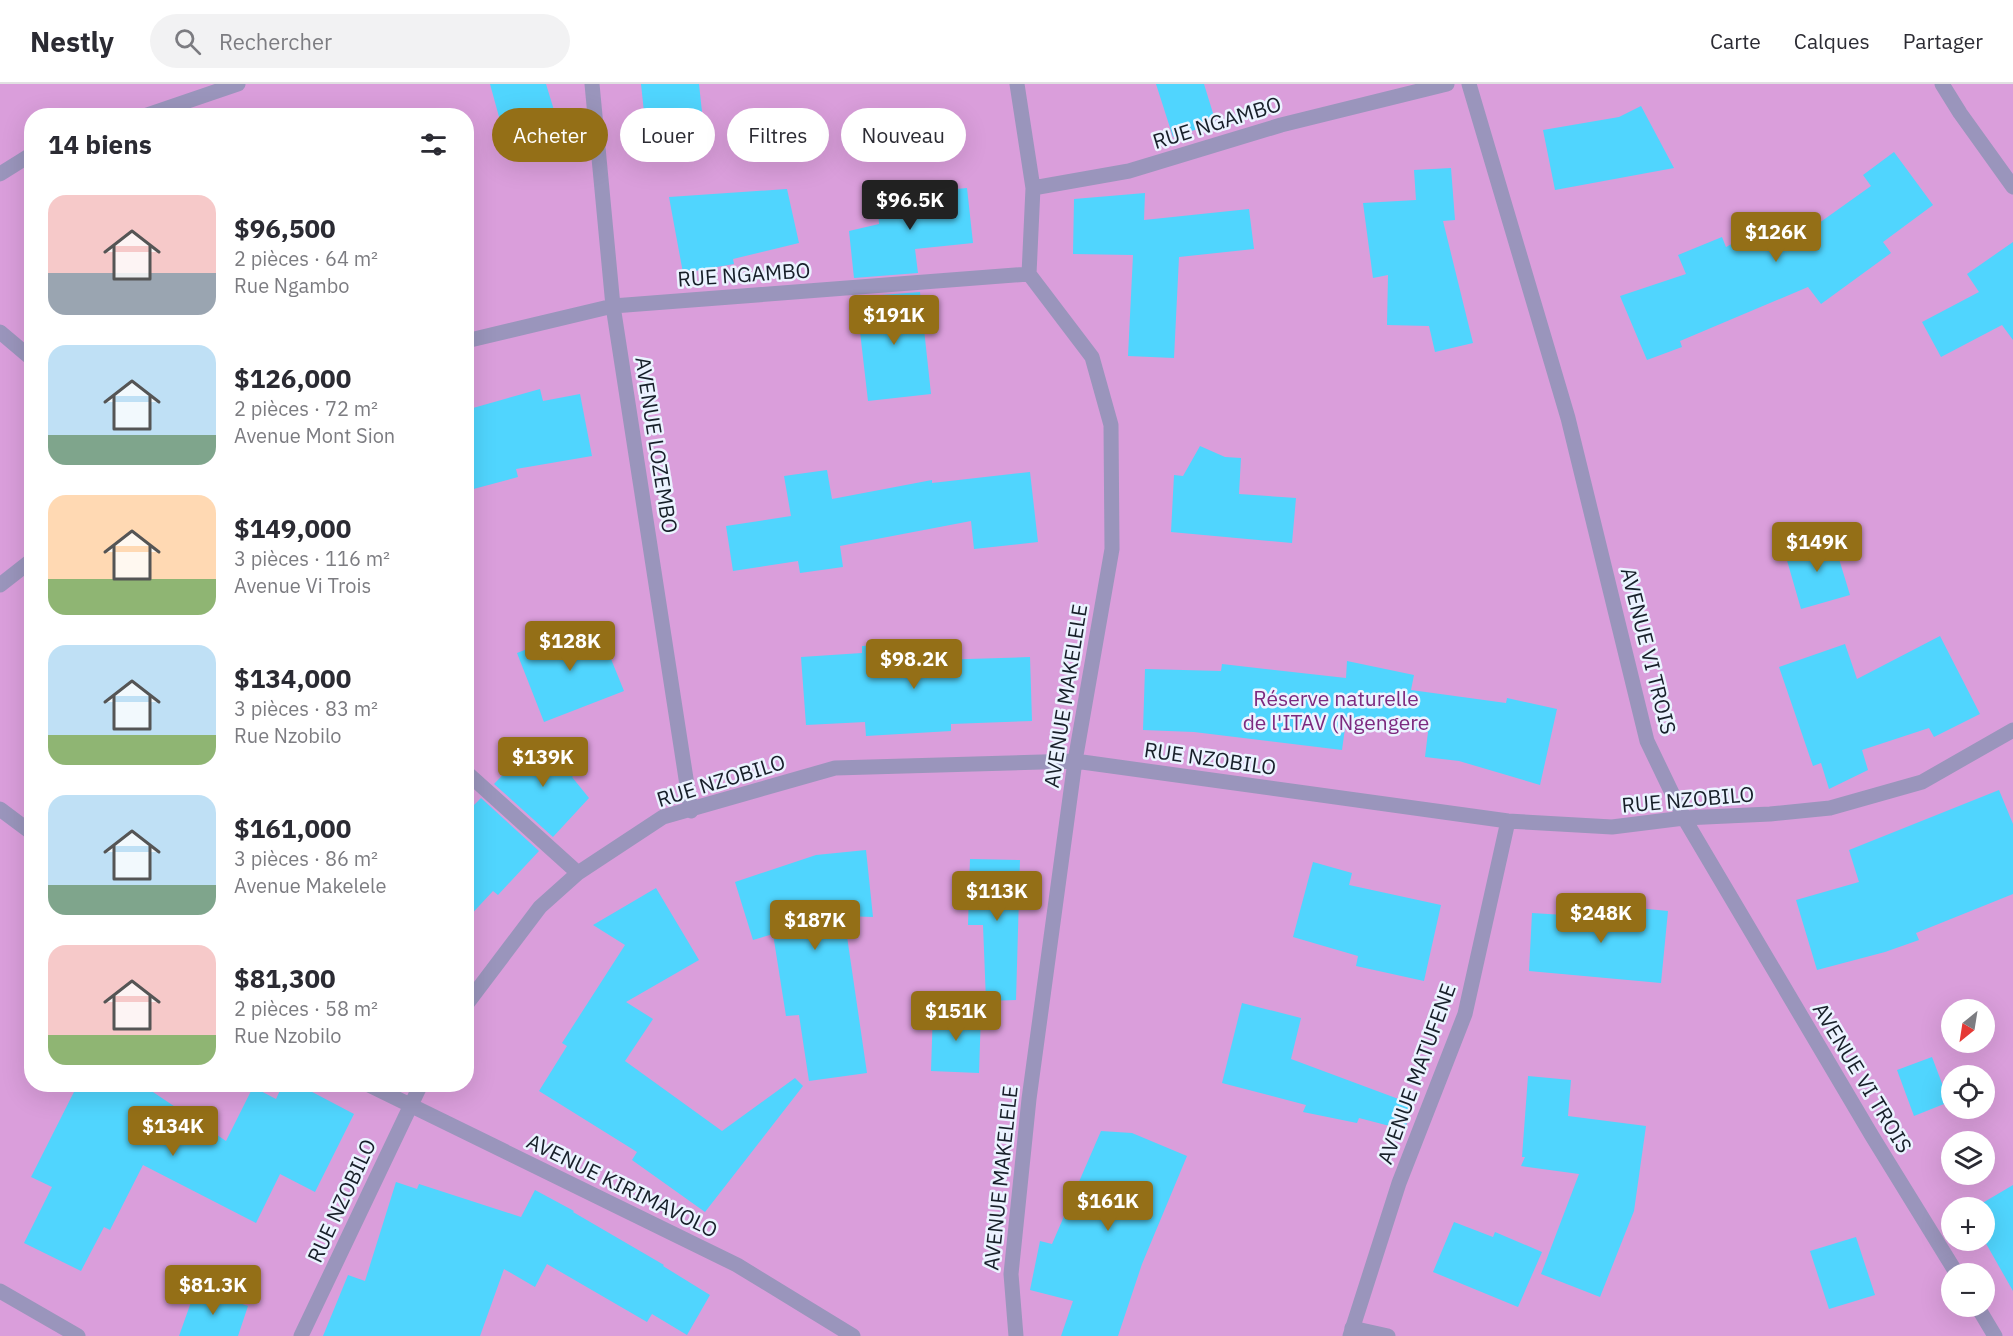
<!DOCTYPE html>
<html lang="fr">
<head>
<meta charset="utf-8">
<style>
  :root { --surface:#fff; --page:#f2f2f3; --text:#2b2b33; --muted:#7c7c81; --line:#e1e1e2; --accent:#946f17 }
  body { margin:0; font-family:"IBM Plex Sans",sans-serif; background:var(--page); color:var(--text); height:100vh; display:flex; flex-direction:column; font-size:22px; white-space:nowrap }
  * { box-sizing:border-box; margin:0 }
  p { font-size:20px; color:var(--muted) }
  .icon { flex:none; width:33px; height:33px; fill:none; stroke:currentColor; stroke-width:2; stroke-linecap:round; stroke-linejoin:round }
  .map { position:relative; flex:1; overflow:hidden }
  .sheet { position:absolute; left:24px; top:24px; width:450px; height:984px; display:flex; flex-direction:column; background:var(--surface); border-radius:24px; box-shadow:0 6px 24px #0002 }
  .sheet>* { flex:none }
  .hud { position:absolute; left:492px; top:24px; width:570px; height:54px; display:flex; gap:12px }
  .needle { width:39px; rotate:210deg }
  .tools { position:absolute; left:1941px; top:915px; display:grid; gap:12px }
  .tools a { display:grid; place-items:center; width:54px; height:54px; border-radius:50%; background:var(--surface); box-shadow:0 6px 24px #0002; font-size:30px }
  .price { position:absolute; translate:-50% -51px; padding:0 14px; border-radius:6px; background:var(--accent); color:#fff; font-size:20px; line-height:39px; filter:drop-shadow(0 2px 3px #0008) }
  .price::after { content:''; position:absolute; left:50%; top:36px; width:18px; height:14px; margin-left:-9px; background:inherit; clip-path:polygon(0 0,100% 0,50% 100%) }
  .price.active { background:#222; color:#fff }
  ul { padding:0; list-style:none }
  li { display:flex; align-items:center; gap:18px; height:150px; padding:0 24px }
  li span { display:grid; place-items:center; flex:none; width:168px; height:120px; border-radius:18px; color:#555 }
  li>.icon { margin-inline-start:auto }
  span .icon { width:72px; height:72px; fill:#fffc; stroke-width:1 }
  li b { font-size:26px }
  h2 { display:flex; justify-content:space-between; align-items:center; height:72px; padding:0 24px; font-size:26px }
  .chip { padding:0 21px; border-radius:27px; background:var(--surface); box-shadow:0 6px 24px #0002; font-size:21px; line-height:54px }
  .chip.active { background:var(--accent); color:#fff }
  header { display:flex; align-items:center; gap:36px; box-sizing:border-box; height:84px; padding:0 30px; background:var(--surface); border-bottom:2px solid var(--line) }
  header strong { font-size:28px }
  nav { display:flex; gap:33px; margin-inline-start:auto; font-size:21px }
  .search { width:420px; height:54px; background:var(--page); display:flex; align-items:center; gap:15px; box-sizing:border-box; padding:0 21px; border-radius:33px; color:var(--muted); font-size:22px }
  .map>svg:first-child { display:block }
</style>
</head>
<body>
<header>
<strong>Nestly</strong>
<div class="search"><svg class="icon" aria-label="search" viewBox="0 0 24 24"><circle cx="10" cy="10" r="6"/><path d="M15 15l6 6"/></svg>Rechercher</div>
<nav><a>Carte</a><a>Calques</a><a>Partager</a></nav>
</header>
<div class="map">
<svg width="2013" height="1252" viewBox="0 0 2013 1252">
  <rect width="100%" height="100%" fill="#d6e7fe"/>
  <path fill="#da9edb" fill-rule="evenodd" d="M 0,0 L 2013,0 L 2013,1252 L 0,1252 ZM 32,32 L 466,32 L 466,1000 L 32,1000 ZM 1952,926 L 1984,926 L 1984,958 L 1952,958 ZM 1952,992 L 1984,992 L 1984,1024 L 1952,1024 ZM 1952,1058 L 1984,1058 L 1984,1090 L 1952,1090 ZM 1952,1124 L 1984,1124 L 1984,1156 L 1952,1156 ZM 1952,1190 L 1984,1190 L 1984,1222 L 1952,1222 Z"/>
  <path fill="#50d5fe" d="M 490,0 L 546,0 L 557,36 L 504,51 Z
    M 641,0 L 699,0 L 705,56 L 660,63 L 659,55 L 647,56 Z
    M 1156,0 L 1204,0 L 1216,39 L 1173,53 Z
    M 1641,22 L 1674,84 L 1555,106 L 1543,46 L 1619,33 Z
    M 1894,68 L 1933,121 L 1883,158 L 1891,169 L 1821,220 L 1808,203 L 1680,257 L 1682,263 L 1647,276 L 1620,212 L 1686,190 L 1678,171 L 1722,153 L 1726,163 L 1786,131 L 1798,154 L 1871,102 L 1863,91 Z
    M 1451,84 L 1455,136 L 1443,137 L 1473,259 L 1435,268 L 1429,242 L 1387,241 L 1388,191 L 1373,194 L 1363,119 L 1416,116 L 1414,86 Z
    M 967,104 L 973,159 L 915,165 L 918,189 L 854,194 L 849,147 L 879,140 L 877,112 Z
    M 787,105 L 799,159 L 733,175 L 734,180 L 683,189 L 669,113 Z
    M 1145,109 L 1144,136 L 1249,125 L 1254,165 L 1179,173 L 1174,274 L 1128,272 L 1133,171 L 1073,170 L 1074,115 Z
    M 2013,158 L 2013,256 L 2002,241 L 1941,273 L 1922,238 L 1979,208 L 1967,190 Z
    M 920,208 L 931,310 L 868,317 L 856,213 Z
    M 540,305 L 543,317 L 580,310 L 592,372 L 516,385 L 518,393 L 466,407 L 466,326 Z
    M 1200,362 L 1225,373 L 1241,374 L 1239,410 L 1296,414 L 1292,459 L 1171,448 L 1174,391 L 1183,392 Z
    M 827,386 L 832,415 L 932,396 L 932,399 L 1030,388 L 1038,458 L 974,465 L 971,437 L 840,462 L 843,483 L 800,489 L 798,477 L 733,487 L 726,442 L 791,432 L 784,392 Z
    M 1832,452 L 1850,511 L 1801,525 L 1784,466 Z
    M 596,538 L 624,607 L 544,638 L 517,569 Z
    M 1940,552 L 1980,630 L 1934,653 L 1929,644 L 1862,666 L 1868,686 L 1829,705 L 1821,679 L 1813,682 L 1779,583 L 1845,560 L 1857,595 Z
    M 933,559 L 934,576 L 1030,573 L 1032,637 L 951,640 L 951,647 L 866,652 L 865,638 L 806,641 L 801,573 L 862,569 L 862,562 Z
    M 1347,577 L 1414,591 L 1411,606 L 1506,619 L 1507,614 L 1557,625 L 1540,701 L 1459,677 L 1425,673 L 1428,648 L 1346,637 L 1342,666 L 1194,648 L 1143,646 L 1145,585 L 1221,587 L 1222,580 L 1346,594 Z
    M 538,654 L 574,691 L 572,693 L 589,714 L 553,753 L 494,700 Z
    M 1999,706 L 2013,740 L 2013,810 L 1916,849 L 1919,856 L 1885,868 L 1817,886 L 1796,816 L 1859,798 L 1849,766 Z
    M 481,714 L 539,767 L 498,811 L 493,807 L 466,836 L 466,729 Z
    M 866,766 L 873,833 L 844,832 L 867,989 L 809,997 L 799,931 L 786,932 L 773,850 L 753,856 L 735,798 L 816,771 Z
    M 970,775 L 1020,776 L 1016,916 L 986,917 L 983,841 L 968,841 Z
    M 1313,778 L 1352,789 L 1349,801 L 1441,821 L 1424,897 L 1356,882 L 1358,872 L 1293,853 Z
    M 656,804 L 699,876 L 626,918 L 653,935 L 625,977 L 722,1047 L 795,994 L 803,1002 L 705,1128 L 632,1076 L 637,1068 L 539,1007 L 567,962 L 562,959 L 625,861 L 593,841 Z
    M 1597,820 L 1668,827 L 1661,899 L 1529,887 L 1532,829 L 1596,833 Z
    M 1242,919 L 1301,934 L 1291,975 L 1412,1020 L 1405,1046 L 1359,1034 L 1357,1039 L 1303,1028 L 1306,1021 L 1222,999 Z
    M 933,927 L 981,929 L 979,989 L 931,987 Z
    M 1932,973 L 1949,1018 L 1914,1032 L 1897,986 Z
    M 1528,992 L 1571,996 L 1568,1032 L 1646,1042 L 1634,1127 L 1600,1213 L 1541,1190 L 1579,1090 L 1521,1082 L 1525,1073 L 1522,1073 Z
    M 78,1000 L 141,1000 L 226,1057 L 253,1003 L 276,1015 L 283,1000 L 297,1000 L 354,1030 L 315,1108 L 280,1090 L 256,1139 L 143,1081 L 110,1146 L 104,1143 L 81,1187 L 24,1159 L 52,1103 L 31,1093 Z
    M 1101,1047 L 1132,1049 L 1187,1072 L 1142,1180 L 1118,1252 L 1061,1252 L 1073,1217 L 1030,1206 L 1040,1157 L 1052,1160 Z
    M 396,1098 L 417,1105 L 419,1100 L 521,1133 L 535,1106 L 574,1127 L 573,1128 L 664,1181 L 663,1182 L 710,1211 L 687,1251 L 652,1230 L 647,1238 L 547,1180 L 535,1203 L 504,1185 L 480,1252 L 323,1252 L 348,1191 L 365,1197 Z
    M 2013,1101 L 2013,1207 L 1984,1156 L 1984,1124 L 1974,1124 Z
    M 1454,1138 L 1493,1153 L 1495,1148 L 1542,1168 L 1518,1223 L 1433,1188 Z
    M 1856,1153 L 1875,1211 L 1829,1225 L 1810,1167 Z
    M 196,1204 L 248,1222 L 238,1252 L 179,1252 Z"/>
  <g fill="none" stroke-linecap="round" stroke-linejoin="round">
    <path stroke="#9a95bc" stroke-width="15" d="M 1352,1244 L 1388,1252"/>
    <path stroke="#9a95bc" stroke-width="15" d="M 592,0 L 613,222 L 691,727
      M 1469,0 L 1568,334 L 1647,657 L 1684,734 L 1872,1052 L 1957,1190
      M 1942,0 L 1960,29 L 2013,103
      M 144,32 L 238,0
      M 0,90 L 32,70
      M 1033,104 L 1129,87 L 1281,41 L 1447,0
      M 0,248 L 32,275
      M 466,257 L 613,222 L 1029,190
      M 0,501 L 32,476
      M 466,688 L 578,789
      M 0,725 L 32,749
      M 466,921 L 540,823 L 578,789 L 663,733 L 835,684 L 1075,677 L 1508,737 L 1612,743 L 1684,734 L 1770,730 L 1830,724 L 1922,698 L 2013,646
      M 367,1000 L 737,1181 L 853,1252
      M 0,1207 L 78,1252
      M 1977,1222 L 1995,1252
      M 301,1252 L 421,1000
      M 1016,1252 L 1011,1190 L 1029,1015 L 1075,677 L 1112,465 L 1111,341 L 1092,273 L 1029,190 L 1033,104 L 1017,0
      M 1350,1252 L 1399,1099 L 1465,930 L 1508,737"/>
  </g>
  <g text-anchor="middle" stroke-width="5" stroke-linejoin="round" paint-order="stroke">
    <g font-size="21" fill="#171f29" stroke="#ebf3ff">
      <text transform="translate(1217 39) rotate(-17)" y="7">RUE NGAMBO</text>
      <text transform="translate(744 191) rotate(-4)" y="7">RUE NGAMBO</text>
      <text transform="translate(656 361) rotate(81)" y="7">AVENUE LOZEMBO</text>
      <text transform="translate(1648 567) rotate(76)" y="7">AVENUE VI TROIS</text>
      <text transform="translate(1066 612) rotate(-81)" y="7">AVENUE MAKELELE</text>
      <text transform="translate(1210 675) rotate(8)" y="7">RUE NZOBILO</text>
      <text transform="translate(721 697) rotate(-17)" y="7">RUE NZOBILO</text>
      <text transform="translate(1688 716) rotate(-5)" y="7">RUE NZOBILO</text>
      <text transform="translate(1417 990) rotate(-70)" y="7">AVENUE MATUFENE</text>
      <text transform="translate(1862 994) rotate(59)" y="7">AVENUE VI TROIS</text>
      <text transform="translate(1001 1094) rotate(-84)" y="7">AVENUE MAKELELE</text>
      <text transform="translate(622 1102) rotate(26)" y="7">AVENUE KIRIMAVOLO</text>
      <text transform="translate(342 1117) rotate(-65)" y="7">RUE NZOBILO</text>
    </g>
    <g font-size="21" fill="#7c297f" stroke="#ebf3ff">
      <text x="1336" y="622">Réserve naturelle<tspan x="1336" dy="24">de l'ITAV (Ngengere</tspan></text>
    </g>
  </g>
</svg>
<div class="tools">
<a><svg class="needle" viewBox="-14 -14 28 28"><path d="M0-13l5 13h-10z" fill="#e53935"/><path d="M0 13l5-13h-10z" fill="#7c7c81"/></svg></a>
<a><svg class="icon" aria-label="locate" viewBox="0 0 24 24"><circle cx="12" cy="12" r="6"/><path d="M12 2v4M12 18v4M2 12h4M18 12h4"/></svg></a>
<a><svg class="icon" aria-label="layers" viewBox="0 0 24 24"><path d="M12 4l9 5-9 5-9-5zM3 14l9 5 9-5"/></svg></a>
<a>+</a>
<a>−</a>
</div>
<b class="price active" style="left:910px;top:147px">$96.5K</b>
<b class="price" style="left:1776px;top:179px">$126K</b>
<b class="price" style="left:894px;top:262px">$191K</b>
<b class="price" style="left:1817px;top:489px">$149K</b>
<b class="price" style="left:570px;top:588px">$128K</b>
<b class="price" style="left:914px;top:606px">$98.2K</b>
<b class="price" style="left:543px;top:704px">$139K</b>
<b class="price" style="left:997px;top:838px">$113K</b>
<b class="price" style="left:1601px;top:860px">$248K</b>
<b class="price" style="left:815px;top:867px">$187K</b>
<b class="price" style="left:956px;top:958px">$151K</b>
<b class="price" style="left:173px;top:1073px">$134K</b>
<b class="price" style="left:1108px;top:1148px">$161K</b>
<b class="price" style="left:213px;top:1232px">$81.3K</b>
<div class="hud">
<a class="chip active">Acheter</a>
<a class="chip">Louer</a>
<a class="chip">Filtres</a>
<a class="chip">Nouveau</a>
</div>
<section class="sheet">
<h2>14 biens<svg class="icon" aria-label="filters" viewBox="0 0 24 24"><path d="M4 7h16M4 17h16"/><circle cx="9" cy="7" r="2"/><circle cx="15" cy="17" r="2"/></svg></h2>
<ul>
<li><span style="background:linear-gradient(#f6c9c9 65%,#9aa5b1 0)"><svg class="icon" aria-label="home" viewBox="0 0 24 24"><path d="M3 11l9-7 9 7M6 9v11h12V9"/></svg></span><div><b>$96,500</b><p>2 pièces · 64 m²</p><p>Rue Ngambo</p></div></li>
<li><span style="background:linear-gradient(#bfe0f5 75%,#7fa58c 0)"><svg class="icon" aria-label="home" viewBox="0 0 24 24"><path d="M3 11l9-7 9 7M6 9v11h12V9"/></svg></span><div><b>$126,000</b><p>2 pièces · 72 m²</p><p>Avenue Mont Sion</p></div></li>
<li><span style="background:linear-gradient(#ffd9b3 70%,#8fb573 0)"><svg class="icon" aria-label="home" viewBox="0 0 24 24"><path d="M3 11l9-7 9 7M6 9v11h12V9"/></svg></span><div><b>$149,000</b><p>3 pièces · 116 m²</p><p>Avenue Vi Trois</p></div></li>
<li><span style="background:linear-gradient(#bfe0f5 75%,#8fb573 0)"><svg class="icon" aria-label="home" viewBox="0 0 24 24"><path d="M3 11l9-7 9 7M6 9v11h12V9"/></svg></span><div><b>$134,000</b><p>3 pièces · 83 m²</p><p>Rue Nzobilo</p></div></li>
<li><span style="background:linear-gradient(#bfe0f5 75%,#7fa58c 0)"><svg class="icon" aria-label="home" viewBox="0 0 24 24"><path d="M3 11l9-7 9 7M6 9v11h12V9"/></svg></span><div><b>$161,000</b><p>3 pièces · 86 m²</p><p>Avenue Makelele</p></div></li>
<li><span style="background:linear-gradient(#f6c9c9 75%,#8fb573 0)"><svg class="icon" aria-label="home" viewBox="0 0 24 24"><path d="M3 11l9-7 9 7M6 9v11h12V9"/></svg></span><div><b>$81,300</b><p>2 pièces · 58 m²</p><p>Rue Nzobilo</p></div></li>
</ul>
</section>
</div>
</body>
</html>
